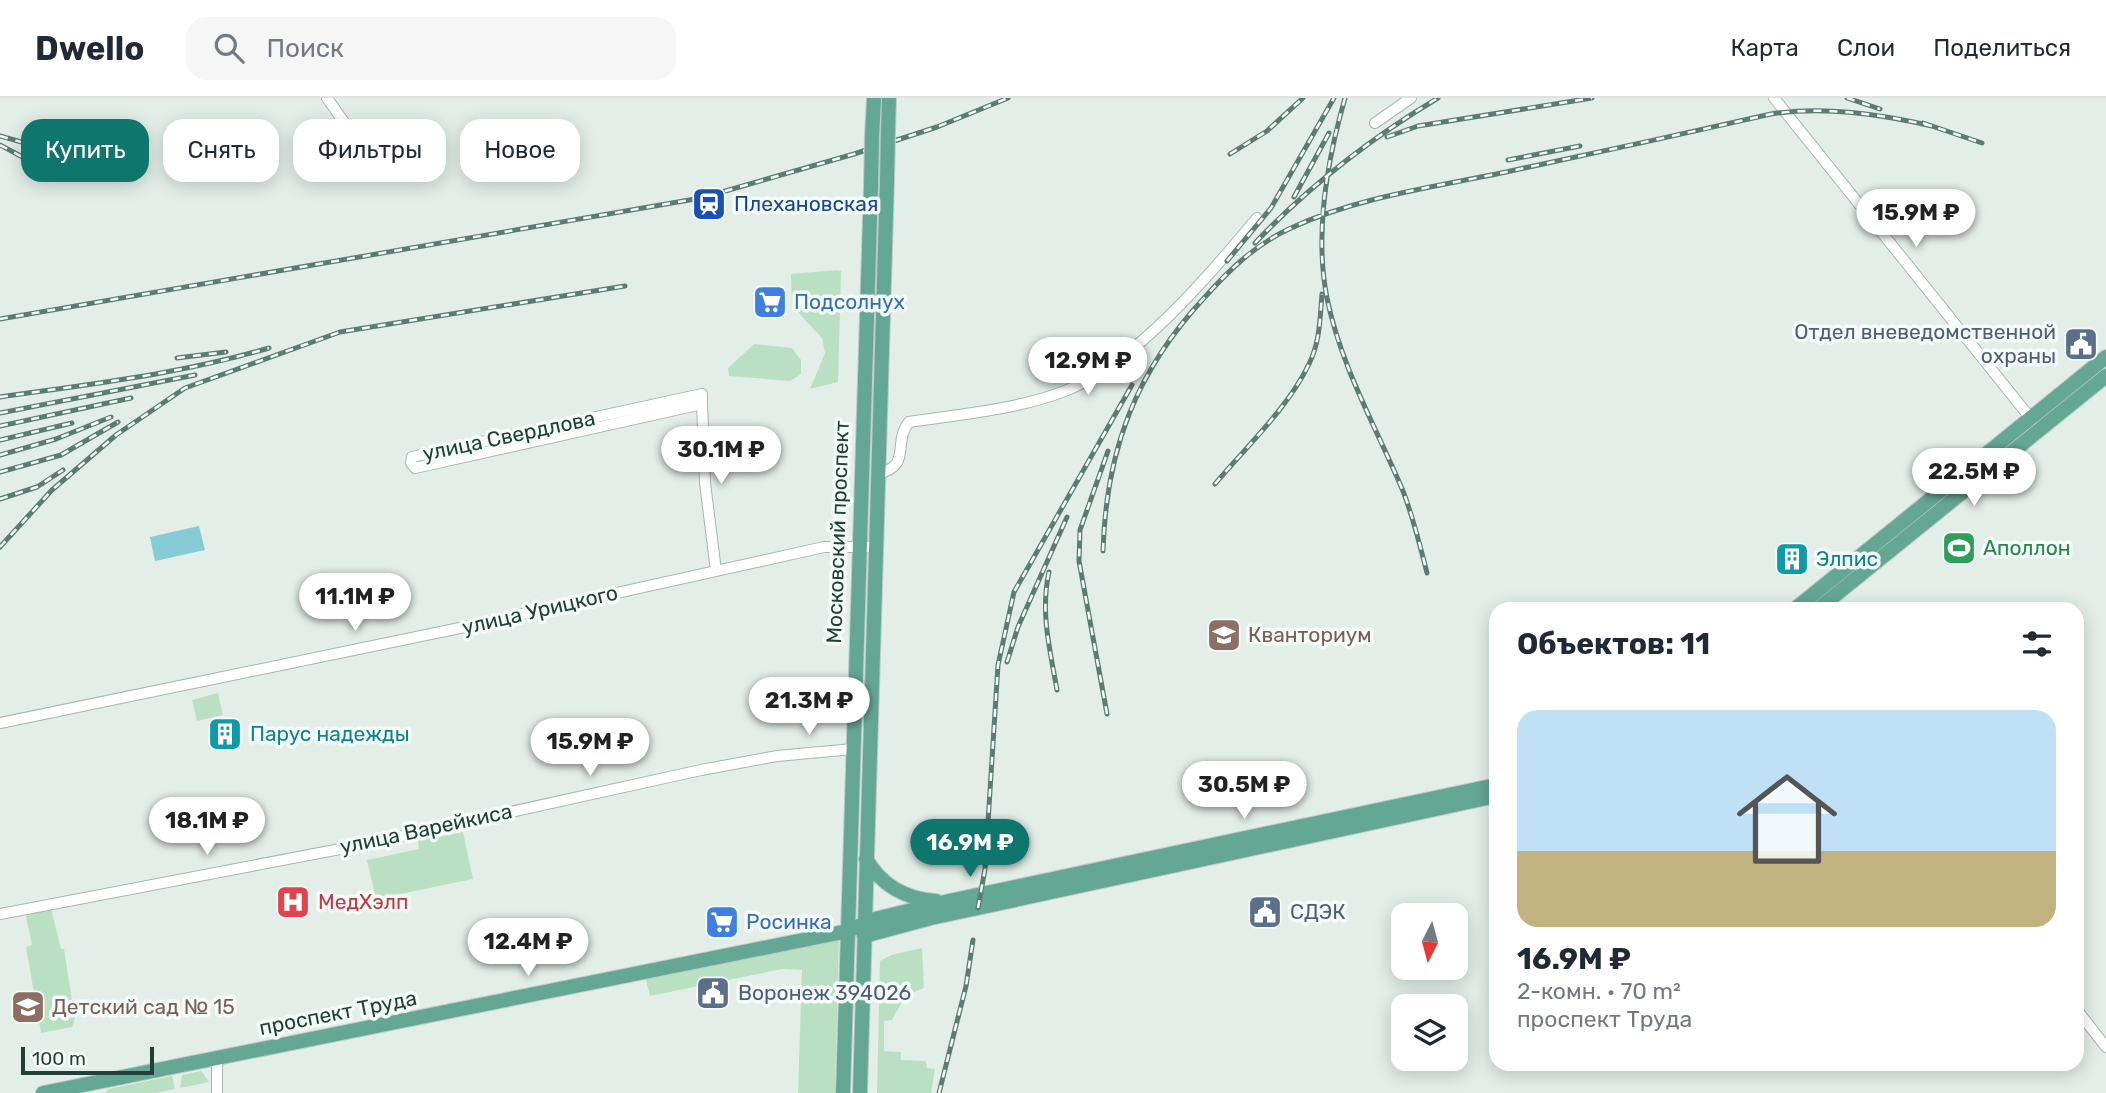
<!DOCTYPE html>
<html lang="ru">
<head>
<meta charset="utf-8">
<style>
  :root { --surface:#fff; --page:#f6f6f7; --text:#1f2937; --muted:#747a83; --line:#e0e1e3; --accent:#0f766e }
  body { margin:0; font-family:Rubik,sans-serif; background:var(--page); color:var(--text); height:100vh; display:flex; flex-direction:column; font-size:26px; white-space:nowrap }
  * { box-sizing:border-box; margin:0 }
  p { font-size:23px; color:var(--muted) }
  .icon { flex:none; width:38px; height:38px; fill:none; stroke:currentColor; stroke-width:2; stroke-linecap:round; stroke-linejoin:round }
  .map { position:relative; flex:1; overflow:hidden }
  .details { position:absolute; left:1489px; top:504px; width:595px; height:469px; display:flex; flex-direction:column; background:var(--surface); border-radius:21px; box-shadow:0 4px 18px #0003 }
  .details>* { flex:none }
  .hud { position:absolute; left:21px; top:21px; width:665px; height:63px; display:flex; gap:14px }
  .needle { width:46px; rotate:186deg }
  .buttons { position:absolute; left:1391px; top:805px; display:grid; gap:14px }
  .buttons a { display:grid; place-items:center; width:77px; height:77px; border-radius:14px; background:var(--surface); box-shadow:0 4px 18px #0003; font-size:35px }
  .scale { position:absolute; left:21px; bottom:18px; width:133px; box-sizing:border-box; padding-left:7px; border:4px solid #214138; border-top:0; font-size:19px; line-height:24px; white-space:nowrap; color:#214138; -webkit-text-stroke:5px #f4faf7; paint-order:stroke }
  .price { position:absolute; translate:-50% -60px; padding:0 16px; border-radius:24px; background:#fff; color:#222; font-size:23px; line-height:46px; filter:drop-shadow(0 2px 4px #0008) }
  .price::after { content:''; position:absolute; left:50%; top:42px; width:21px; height:16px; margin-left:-10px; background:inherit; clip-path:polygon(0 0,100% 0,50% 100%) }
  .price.on { background:var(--accent); color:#fff }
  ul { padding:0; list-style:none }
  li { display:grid; align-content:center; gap:14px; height:371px; padding:0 28px }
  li+li { border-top:2px solid var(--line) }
  li span { display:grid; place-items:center; height:217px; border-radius:21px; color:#555 }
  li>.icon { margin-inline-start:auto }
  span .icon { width:126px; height:126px; fill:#fffc; stroke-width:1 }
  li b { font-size:30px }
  h2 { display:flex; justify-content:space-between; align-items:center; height:84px; padding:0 28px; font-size:30px }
  .pill { padding:0 24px; border-radius:21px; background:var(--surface); box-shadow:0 4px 18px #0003; font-size:24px; line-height:63px }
  .pill.on { background:var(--accent); color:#fff }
  header { display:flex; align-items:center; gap:42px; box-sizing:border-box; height:98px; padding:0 35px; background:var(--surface); border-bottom:2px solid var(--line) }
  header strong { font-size:33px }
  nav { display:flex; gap:38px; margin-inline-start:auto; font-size:24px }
  .search { width:490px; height:63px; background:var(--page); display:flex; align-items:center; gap:18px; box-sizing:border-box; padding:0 24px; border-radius:21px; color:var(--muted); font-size:26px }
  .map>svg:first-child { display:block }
</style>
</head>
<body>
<header>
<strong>Dwello</strong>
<div class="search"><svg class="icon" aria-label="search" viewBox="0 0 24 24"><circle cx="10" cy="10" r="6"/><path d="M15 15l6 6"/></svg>Поиск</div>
<nav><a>Карта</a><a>Слои</a><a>Поделиться</a></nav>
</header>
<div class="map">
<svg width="2106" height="995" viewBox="0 0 2106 995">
  <rect width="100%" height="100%" fill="#e3eee9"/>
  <path fill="#bae0c4" d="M 837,172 L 841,173 L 838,284 L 810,291 L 825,255 L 822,240 L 792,208 L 791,176 Z
    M 754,246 L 792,250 L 801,262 L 801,276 L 790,283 L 729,278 L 728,270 Z
    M 218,595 L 223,617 L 197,623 L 192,602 Z
    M 463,734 L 473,781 L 376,801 L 367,762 L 419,751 L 418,743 Z
    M 51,810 L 61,851 L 64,851 L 75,921 L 72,929 L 41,935 L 26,849 L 32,847 L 26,818 Z
    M 839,842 L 835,995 L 798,995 L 802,872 L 782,871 L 650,898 L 645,878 Z
    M 922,850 L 924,890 L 905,898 L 892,922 L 884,923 L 884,953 L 901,954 L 901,962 L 926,963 L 927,970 L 935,971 L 931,995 L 877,995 L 880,863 L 891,857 Z
    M 201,973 L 209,984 L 180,990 L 182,977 Z
    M 172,978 L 175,991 L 155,995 L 105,995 L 108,991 Z"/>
  <path fill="#87cbd7" d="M 199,428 L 205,452 L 155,463 L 150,439 Z"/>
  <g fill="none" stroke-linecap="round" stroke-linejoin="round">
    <g stroke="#a5b7b0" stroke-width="12">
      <path id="minor" d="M 327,0 L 363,51 L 398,78
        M 1774,0 L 2032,322
        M 1375,25 L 1411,0
        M 702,306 L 415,370 L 411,365 L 412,359 L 702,296 L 702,306 L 705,385 L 716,473
        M 877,376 C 913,368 892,345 909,324 C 961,316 1015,312 1065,293 C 1134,266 1209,178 1257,120
        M 0,625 L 455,531 L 824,449 L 875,449
        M 0,816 L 356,748 L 701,672 L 777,658 L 853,651
        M 2077,912 L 2106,949
        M 217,960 L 217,995"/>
    </g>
    <g stroke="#c1cac7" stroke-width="16">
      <path id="major" d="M 888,33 L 889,0
        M 872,38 L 874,0
        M 1795,511 L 2106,259
        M 1818,511 L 2106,278
        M 866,761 C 881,787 906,801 936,803
        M 864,838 L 931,820 L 1496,698
        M 43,995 L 848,833 L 875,821 L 949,803 L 1496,687
        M 843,995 L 871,87
        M 860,995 L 887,83"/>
    </g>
    <use href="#minor" stroke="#fff" stroke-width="10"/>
    <use href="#major" stroke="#64a795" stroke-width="14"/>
    <g stroke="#5c7c73" stroke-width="5">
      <path id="rail" d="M 1345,0 C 1327,63 1314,134 1327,200 C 1341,269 1376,329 1403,393 C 1413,419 1420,447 1427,475
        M 1847,0 L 1880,11
        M 1923,25 L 1982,45
        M 0,38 L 67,57
        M 1387,39 L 1418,28 L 1592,0
        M 0,47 L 30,63 L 62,73
        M 1230,56 L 1267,33 L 1303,0
        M 1508,62 L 1580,48
        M 1294,99 L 1329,35
        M 1255,145 C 1309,88 1371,40 1438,0
        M 1227,163 L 1271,110 L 1334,0
        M 0,221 L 701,100 L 854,56 L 937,29 L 1008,0
        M 177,260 L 226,254
        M 0,299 C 91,286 181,276 269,250
        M 0,315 L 195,277
        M 0,328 L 131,300
        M 0,342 L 72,325
        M 0,357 L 56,341 L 111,319
        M 0,374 L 61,357 L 118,324
        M 1215,386 C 1246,349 1288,310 1309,266 C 1320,244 1320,220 1322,196
        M 0,401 L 37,389 L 63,372
        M 0,449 L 52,392 L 116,337 L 185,290 L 340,234 L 625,188
        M 1103,453 C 1106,352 1136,273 1205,199 C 1230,171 1256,146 1291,130 C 1358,99 1434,89 1506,74 C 1594,55 1683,36 1771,16 C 1825,8 1879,16 1932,28
        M 1049,474 C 1040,514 1050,552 1057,592
        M 1007,564 L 1018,529 L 1067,419
        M 1107,616 L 1079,463 L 1080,432 L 1108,353
        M 978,810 L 985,771 L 998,567 L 1014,494 L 1132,287
        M 939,995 L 966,888 L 973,842"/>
    </g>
    <use href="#rail" stroke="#f4faf7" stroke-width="2.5" stroke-dasharray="8" stroke-linecap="butt"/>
    <g stroke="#c1cac7" stroke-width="16" stroke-linecap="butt">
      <path id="major-bridge" d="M 887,83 L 888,33
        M 871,87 L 872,38"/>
    </g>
    <use href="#major-bridge" stroke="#64a795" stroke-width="14"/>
  </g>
  <defs>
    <g id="station-square" transform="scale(1.75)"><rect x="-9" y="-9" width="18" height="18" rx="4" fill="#1a4fb4" stroke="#f4faf7"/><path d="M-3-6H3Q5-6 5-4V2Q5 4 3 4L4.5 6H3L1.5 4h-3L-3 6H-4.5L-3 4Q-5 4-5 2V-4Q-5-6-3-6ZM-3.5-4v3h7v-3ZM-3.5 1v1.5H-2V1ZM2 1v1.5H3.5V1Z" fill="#fff"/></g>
    <g id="supermarket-square" transform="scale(1.75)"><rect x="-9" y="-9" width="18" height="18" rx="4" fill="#3f7fe0" stroke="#f4faf7"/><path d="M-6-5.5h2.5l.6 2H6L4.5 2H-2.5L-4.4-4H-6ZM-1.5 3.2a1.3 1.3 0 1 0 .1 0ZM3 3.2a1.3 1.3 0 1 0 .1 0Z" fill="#fff"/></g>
    <g id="civic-square" transform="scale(1.75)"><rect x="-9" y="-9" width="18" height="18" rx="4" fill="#5c6f8a" stroke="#f4faf7"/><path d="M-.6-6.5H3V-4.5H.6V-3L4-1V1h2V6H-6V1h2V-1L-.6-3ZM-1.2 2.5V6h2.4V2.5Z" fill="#fff"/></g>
    <g id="stadium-square" transform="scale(1.75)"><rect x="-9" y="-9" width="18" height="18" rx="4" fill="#2e9e5b" stroke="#f4faf7"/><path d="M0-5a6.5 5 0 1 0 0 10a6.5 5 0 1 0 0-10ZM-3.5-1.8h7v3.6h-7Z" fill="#fff"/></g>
    <g id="building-square" transform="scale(1.75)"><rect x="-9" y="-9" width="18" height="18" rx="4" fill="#0f9aa8" stroke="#f4faf7"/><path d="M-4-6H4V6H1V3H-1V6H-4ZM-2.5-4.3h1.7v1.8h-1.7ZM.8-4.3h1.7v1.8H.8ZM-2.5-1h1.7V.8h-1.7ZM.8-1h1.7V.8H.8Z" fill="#fff"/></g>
    <g id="school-square" transform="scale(1.75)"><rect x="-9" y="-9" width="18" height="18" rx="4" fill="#8d6e63" stroke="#f4faf7"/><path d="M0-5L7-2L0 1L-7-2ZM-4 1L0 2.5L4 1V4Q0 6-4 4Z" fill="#fff"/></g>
    <g id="hospital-square" transform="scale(1.75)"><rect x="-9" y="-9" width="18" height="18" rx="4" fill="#e0444e" stroke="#f4faf7"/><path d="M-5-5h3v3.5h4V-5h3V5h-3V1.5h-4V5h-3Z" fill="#fff"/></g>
  </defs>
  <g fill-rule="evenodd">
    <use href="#station-square" x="709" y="106"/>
    <use href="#supermarket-square" x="770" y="204"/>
    <use href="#civic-square" x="2081" y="246"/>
    <use href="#stadium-square" x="1959" y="450"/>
    <use href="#building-square" x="1792" y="461"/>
    <use href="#school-square" x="1224" y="537"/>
    <use href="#building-square" x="225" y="636"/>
    <use href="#hospital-square" x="293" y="804"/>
    <use href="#civic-square" x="1265" y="814"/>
    <use href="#supermarket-square" x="722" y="824"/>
    <use href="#civic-square" x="713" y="895"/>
    <use href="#school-square" x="28" y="909"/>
  </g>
  <g text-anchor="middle" stroke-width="7" stroke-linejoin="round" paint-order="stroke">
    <g font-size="21" fill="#164399" stroke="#f4faf7" text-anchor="start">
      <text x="734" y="113">Плехановская</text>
    </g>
    <g font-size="21" fill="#366cbe" stroke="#f4faf7" text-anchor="start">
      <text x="794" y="211">Подсолнух</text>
      <text x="746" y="831">Росинка</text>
    </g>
    <g font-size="21" fill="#4e5e75" stroke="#f4faf7" text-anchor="start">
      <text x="2056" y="241" text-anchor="end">Отдел вневедомственной<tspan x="2056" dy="24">охраны</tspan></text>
      <text x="1290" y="821">СДЭК</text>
      <text x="738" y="902">Воронеж 394026</text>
    </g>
    <g font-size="21" fill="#214138" stroke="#f4faf7">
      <text transform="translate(509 338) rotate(-12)" y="7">улица Свердлова</text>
      <text transform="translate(838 434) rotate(-88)" y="7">Московский проспект</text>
      <text transform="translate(540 512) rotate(-13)" y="7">улица Урицкого</text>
      <text transform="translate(426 731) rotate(-12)" y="7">улица Варейкиса</text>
      <text transform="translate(338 915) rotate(-11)" y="7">проспект Труда</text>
    </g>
    <g font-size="21" fill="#27864d" stroke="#f4faf7" text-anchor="start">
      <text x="1983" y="457">Аполлон</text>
    </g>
    <g font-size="21" fill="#0d838f" stroke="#f4faf7" text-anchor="start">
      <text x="1816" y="468">Элпис</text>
      <text x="250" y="643">Парус надежды</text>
    </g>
    <g font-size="21" fill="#785e54" stroke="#f4faf7" text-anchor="start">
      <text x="1248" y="544">Кванториум</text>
      <text x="52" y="916">Детский сад № 15</text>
    </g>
    <g font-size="21" fill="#be3a42" stroke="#f4faf7" text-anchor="start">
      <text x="318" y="811">МедХэлп</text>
    </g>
  </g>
</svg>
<div class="buttons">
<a><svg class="needle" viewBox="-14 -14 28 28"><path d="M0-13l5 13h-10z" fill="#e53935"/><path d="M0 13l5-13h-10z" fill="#747a83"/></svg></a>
<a><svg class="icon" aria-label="layers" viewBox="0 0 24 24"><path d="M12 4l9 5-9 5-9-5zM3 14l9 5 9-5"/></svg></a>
</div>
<div class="scale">100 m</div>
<b class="price" style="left:1916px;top:151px">15.9M ₽</b>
<b class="price" style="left:1088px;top:299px">12.9M ₽</b>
<b class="price" style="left:721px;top:388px">30.1M ₽</b>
<b class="price" style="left:1974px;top:410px">22.5M ₽</b>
<b class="price" style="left:355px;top:535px">11.1M ₽</b>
<b class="price" style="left:809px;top:639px">21.3M ₽</b>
<b class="price" style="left:590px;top:680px">15.9M ₽</b>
<b class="price" style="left:1244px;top:723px">30.5M ₽</b>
<b class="price" style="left:207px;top:759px">18.1M ₽</b>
<b class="price on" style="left:970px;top:781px">16.9M ₽</b>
<b class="price" style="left:528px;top:880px">12.4M ₽</b>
<div class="hud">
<a class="pill on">Купить</a>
<a class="pill">Снять</a>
<a class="pill">Фильтры</a>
<a class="pill">Новое</a>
</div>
<section class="details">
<h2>Объектов: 11<svg class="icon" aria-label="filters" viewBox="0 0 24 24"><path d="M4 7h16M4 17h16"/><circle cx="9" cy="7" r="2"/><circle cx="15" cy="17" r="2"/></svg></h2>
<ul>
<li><span style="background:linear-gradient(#bfe0f5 65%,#c2b280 0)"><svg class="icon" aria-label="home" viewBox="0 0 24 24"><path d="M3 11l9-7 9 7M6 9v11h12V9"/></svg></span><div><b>16.9M ₽</b><p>2-комн. · 70 m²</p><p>проспект Труда</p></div></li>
</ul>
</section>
</div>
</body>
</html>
